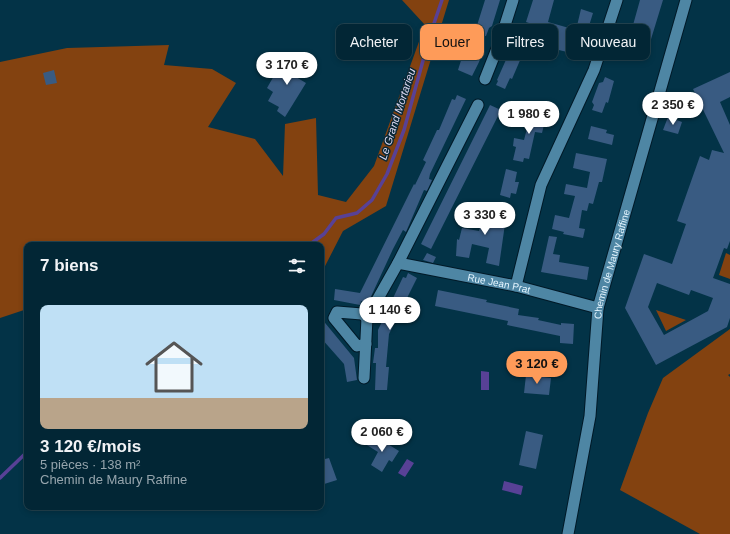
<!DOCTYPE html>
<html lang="fr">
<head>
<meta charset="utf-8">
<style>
  :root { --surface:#022635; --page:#103241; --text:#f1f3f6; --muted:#96a5ad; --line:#234350; --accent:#fe9b59 }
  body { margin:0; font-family:Arial,sans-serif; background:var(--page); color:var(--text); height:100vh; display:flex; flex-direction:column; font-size:15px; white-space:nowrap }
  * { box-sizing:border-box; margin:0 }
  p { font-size:13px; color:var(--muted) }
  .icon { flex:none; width:22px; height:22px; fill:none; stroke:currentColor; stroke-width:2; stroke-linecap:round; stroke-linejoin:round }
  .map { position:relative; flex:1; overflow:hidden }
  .drawer { position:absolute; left:24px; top:242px; width:300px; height:268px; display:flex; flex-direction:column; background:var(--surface); border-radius:8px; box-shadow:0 2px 6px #0003,0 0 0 1px var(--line) }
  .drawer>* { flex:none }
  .top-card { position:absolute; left:336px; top:24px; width:334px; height:36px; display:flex; gap:8px }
  .price { position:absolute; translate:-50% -34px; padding:0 9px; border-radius:14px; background:#fff; color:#222; font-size:13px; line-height:26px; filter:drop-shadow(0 1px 2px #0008) }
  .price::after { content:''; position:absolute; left:50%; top:24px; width:12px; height:9px; margin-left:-6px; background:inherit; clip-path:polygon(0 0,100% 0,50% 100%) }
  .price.on { background:var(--accent); color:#111 }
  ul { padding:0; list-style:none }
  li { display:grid; align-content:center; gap:8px; height:212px; padding:0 16px }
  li+li { border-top:1px solid var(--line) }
  li span { display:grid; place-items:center; height:124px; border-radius:8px; color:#555 }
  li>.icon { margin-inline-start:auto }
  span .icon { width:72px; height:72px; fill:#fffc; stroke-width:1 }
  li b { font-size:17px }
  h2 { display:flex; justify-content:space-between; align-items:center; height:48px; padding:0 16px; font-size:17px }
  .tag { padding:0 14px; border-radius:8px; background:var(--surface); box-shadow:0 2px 6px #0003,0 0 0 1px var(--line); font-size:14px; line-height:36px }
  .tag.on { background:var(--accent); color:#111 }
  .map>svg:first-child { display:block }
</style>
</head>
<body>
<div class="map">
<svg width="730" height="534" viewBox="0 0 730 534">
  <rect width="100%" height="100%" fill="#033347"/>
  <path fill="#834210" d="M 402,0 L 449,0 L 386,206 L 343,231 L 321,274 L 321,245 L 27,245 L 27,309 L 0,318 L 0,62 L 67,48 L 169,45 L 164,65 L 212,69 L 236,83 L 208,127 L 255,139 L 283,176 L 285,124 L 316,118 L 318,195 L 346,202 L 374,166 L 425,25 Z
    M 726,253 L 730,255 L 730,279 L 719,275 Z
    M 656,310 L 686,320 L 666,331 Z
    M 730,329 L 730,374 L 728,375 L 730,377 L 730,534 L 700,534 L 620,490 L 648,413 L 663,378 Z"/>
  <path fill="#584196" d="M 481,371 L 489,372 L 489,390 L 481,390 Z
    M 407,459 L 414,463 L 405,477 L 398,473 Z
    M 504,481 L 523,486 L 521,495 L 502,490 Z"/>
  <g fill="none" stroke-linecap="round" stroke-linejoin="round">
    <path stroke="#584196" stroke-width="3.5" d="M 309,245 L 324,234 L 336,218 L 357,213 L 372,200 L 387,174 L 404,130 L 430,35 L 442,0
      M 0,478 L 27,452"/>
  </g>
  <path fill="#395b82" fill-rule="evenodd" d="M 485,0 L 500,0 L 492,26 L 489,28 L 486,36 L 474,35 Z
    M 533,0 L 554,0 L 548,22 L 576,30 L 581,9 L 593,13 L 580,55 L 546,47 L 546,46 L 524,39 L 529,23 L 526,22 Z
    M 640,0 L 663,0 L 648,49 L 628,43 Z
    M 471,39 L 485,44 L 479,62 L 472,76 L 458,70 L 465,48 L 467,49 Z
    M 509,53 L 521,58 L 512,79 L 510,78 L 505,89 L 496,85 L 498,81 L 497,80 Z
    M 297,54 L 307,60 L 296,77 L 306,83 L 285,117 L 277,111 L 279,107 L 268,101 L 273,92 L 267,88 L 279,67 L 286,71 Z
    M 54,70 L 57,83 L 46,85 L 43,73 Z
    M 730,72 L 730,97 L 720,102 L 730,125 L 730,241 L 727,249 L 724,248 L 713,278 L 730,284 L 730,318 L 727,327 L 656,365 L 625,308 L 644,254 L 672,264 L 686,224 L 677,221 L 700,156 L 709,160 L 712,150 L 724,153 L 693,89 ZM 657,283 L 689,295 L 691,290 L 713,298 L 708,311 L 664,335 L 648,307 Z
    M 605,77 L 614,81 L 608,103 L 606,102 L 602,113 L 592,110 L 594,105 L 592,102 L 599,83 L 603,82 Z
    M 457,95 L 466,99 L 430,174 L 429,179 L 432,180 L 427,191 L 424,190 L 406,232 L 403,230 L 393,249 L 368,303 L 361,301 L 360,305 L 334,300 L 335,289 L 360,293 L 414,184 L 415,185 L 426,162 L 423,160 L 437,130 L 439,130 L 452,99 L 455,100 Z
    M 490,105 L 501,110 L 431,249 L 421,244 Z
    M 529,108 L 547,113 L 542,133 L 535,132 L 529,159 L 524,158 L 523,162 L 513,160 L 516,147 L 513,146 L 514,138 L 524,140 L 530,117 L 527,117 Z
    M 668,117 L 682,122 L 678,134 L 663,130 Z
    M 591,126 L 607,130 L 606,133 L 614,135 L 612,145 L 588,139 Z
    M 576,153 L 607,159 L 602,182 L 599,182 L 593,204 L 589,203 L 587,211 L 582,210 L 579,228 L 585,229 L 583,238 L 563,234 L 564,232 L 552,229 L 555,215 L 569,218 L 575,196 L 564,194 L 566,184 L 587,188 L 590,172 L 573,168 Z
    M 506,169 L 517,172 L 515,182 L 519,182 L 516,194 L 511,193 L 510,198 L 500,195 Z
    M 484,206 L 503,209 L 502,219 L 503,219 L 502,224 L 505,224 L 499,266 L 486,263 L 489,248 L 472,244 L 469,258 L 456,256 L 457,239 L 459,240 L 462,228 L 479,231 Z
    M 549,236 L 557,237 L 553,254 L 560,255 L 559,262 L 589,267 L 587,280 L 541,272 Z
    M 427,253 L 436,257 L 433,263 L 423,260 Z
    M 408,273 L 417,278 L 389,334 L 386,367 L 389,367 L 387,390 L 375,390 L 376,363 L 373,363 L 375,348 L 378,348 L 378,330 L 403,277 L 406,278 Z
    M 438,290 L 487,300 L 486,302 L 519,309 L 518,315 L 539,318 L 538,320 L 561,325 L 561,323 L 574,324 L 573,344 L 560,343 L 560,336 L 507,325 L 508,321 L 435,306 Z
    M 321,318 L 354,358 L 357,380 L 347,382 L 344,364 L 321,338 Z
    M 526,375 L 551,378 L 549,395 L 524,393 Z
    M 526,431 L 543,435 L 536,469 L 519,465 Z
    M 373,435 L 399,451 L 392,462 L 389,460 L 382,472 L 371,465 L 378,452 L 362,442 L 373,441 Z
    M 329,458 L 337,480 L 321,485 L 321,460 Z"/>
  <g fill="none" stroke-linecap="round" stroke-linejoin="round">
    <g stroke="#001927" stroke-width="13">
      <g id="minor">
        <path d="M 485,79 L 500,41 L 513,0"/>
        <path id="s1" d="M 398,263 L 516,286 L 598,308"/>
        <path d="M 516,286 L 541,185 L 594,70 L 617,0"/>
        <path d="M 366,344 L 357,346 L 334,318 L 337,312 L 362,314 L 367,318"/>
        <path d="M 364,378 L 367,318 L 398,263 L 478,105"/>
        <path id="s2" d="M 568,534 L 590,416 L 598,308 L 686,0"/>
      </g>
    </g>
    <use href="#minor" stroke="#4e86a4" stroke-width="11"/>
  </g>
  <g text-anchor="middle" stroke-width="3" stroke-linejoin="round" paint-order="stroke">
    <g font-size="10" fill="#e3f4fe" stroke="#092837">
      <text dy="4" stroke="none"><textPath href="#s2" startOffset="274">Chemin de Maury Raffine</textPath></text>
      <text dy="4" stroke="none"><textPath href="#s1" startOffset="103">Rue Jean Prat</textPath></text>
    </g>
    <g font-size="11" font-style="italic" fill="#ddd9f1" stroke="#092837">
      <text transform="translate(397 114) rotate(-72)" y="4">Le Grand Mortarieu</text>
    </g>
  </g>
</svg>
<b class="price" style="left:287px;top:86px">3 170 €</b>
<b class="price" style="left:673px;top:126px">2 350 €</b>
<b class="price" style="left:529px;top:135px">1 980 €</b>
<b class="price" style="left:485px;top:236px">3 330 €</b>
<b class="price" style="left:390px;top:331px">1 140 €</b>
<b class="price on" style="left:537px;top:385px">3 120 €</b>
<b class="price" style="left:382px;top:453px">2 060 €</b>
<div class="top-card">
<a class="tag">Acheter</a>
<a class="tag on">Louer</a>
<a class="tag">Filtres</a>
<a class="tag">Nouveau</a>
</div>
<section class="drawer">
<h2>7 biens<svg class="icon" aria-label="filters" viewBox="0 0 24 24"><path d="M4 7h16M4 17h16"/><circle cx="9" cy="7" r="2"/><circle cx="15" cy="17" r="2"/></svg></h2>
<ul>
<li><span style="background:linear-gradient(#bfe0f5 75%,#b9a48a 0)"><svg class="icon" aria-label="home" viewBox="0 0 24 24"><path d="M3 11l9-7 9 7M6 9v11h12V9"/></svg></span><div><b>3 120 €/mois</b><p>5 pièces · 138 m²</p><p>Chemin de Maury Raffine</p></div></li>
</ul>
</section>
</div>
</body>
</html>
